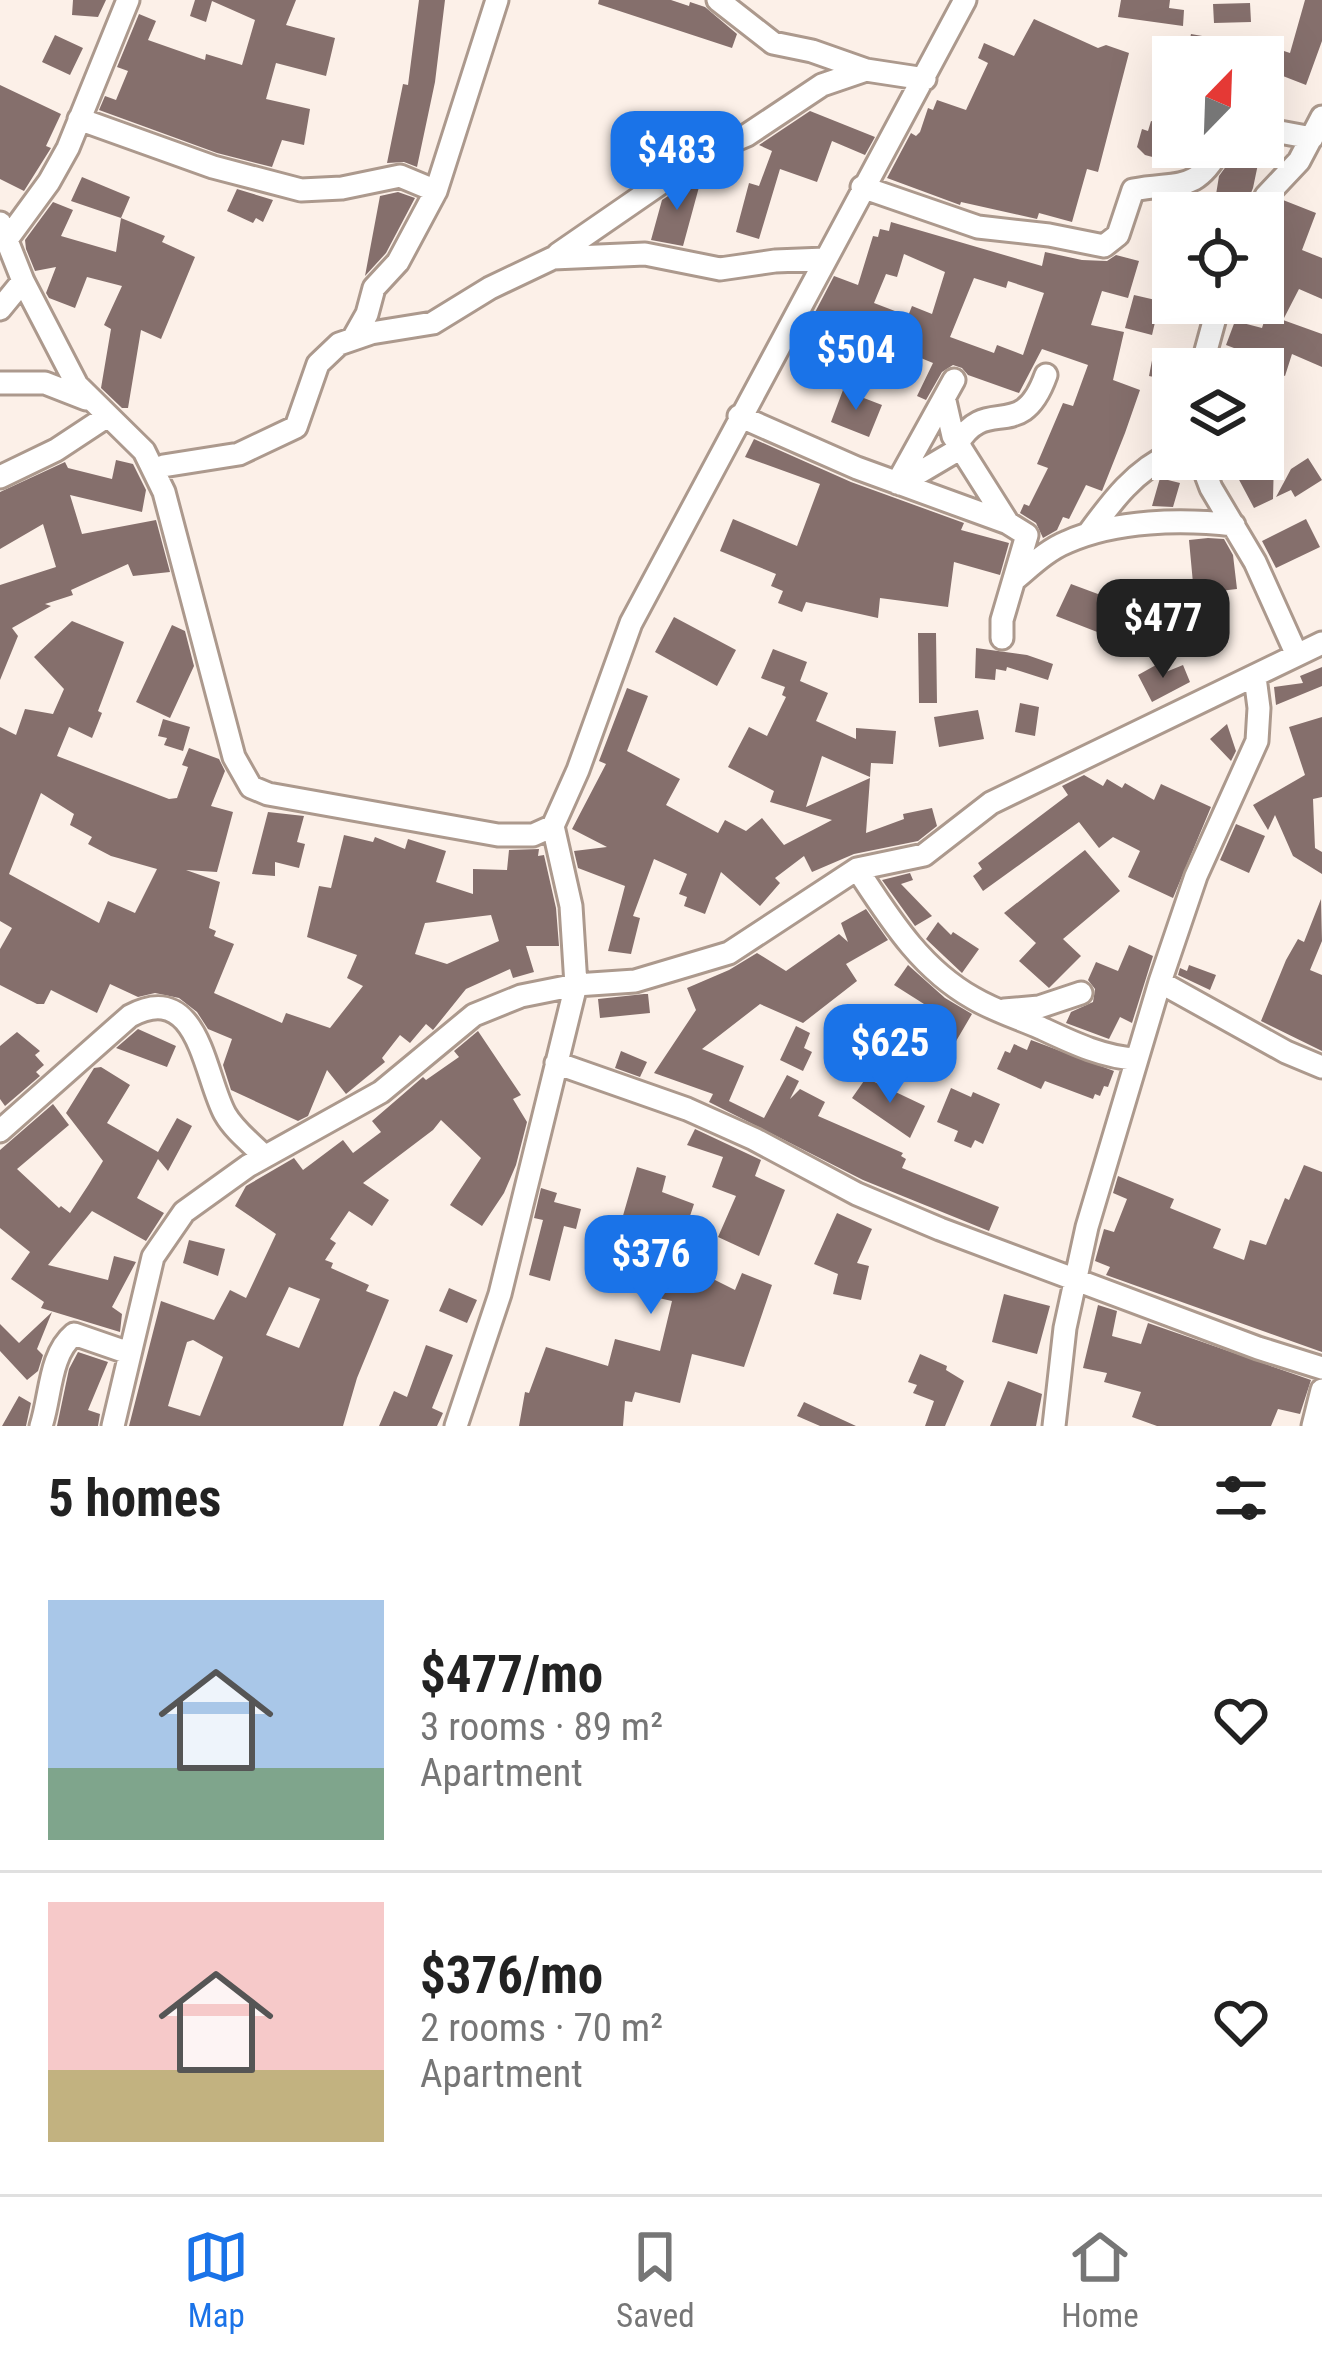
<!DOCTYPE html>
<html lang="en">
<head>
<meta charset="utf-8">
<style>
  :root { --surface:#fff; --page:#f2f2f2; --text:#222; --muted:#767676; --line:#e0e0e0; --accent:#1a73e8 }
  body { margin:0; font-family:"Roboto Condensed",sans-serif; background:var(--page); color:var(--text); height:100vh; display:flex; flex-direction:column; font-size:45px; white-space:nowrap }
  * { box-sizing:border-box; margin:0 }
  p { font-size:39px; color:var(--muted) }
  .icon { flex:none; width:66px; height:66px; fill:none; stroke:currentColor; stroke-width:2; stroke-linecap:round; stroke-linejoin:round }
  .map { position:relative; height:1426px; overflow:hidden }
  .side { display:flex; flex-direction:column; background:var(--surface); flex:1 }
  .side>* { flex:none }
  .needle { width:78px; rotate:23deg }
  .tools { position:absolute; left:1152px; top:36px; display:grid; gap:24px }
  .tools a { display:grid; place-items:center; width:132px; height:132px; border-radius:0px; background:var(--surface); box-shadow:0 12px 48px #0002; font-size:60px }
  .price { position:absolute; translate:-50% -102px; padding:0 27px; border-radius:24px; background:var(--accent); color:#fff; font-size:39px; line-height:78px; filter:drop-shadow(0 3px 6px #0008) }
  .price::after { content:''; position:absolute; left:50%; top:72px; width:36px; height:27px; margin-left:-18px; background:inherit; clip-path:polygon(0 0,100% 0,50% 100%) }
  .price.current { background:#222; color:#fff }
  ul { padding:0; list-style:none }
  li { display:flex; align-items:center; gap:36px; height:300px; padding:0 48px }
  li+li { border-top:3px solid var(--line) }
  li span { display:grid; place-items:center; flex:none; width:336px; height:240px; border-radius:0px; color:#555 }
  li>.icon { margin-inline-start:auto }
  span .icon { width:144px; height:144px; fill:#fffc; stroke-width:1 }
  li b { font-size:51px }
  h2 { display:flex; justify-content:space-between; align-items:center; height:144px; padding:0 48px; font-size:51px }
  .menu { display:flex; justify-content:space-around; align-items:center; height:168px; border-top:3px solid var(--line); background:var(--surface); font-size:33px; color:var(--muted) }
  .menu a { display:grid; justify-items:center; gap:6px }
  .menu .current { color:var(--accent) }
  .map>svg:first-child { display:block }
</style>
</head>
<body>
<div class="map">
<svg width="1322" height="1426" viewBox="0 0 1322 1426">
  <rect width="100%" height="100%" fill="#fcf0e8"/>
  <path fill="#856f6c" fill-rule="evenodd" d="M 73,0 L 106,0 L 98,17 L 72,15 Z
    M 195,0 L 296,0 L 286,25 L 335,38 L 326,76 L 276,63 L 266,99 L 310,109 L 304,145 L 282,140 L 272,167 L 217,153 L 99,110 L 105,96 L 116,100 L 128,71 L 117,67 L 139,14 L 156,21 L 148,40 L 205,60 L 206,54 L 242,65 L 255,20 L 212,1 L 206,22 L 190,16 Z
    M 419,0 L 445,0 L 435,82 L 417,167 L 404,162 L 387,163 L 403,84 L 408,85 Z
    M 599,0 L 671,0 L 689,6 L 690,2 L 705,7 L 737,34 L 732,48 L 598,4 Z
    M 1121,0 L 1170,0 L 1169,8 L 1184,10 L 1183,26 L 1118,17 Z
    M 1305,0 L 1322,0 L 1322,41 L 1306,85 L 1270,71 L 1278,49 L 1290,53 Z
    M 1250,3 L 1251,22 L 1214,23 L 1213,4 Z
    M 1034,19 L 1098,48 L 1106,45 L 1129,53 L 1098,172 L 1087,169 L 1072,222 L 1039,213 L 1037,219 L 961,202 L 960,205 L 887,178 L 911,133 L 916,136 L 920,132 L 928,108 L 933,110 L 937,100 L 966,110 L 988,63 L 978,58 L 984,43 L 1014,56 Z
    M 1191,34 L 1219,39 L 1216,57 L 1186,57 Z
    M 55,35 L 83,48 L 70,75 L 42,62 Z
    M 0,85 L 61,114 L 46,146 L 51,148 L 24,191 L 0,179 Z
    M 810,111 L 875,137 L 865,155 L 832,141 L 817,182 L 780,169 L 759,239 L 736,232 L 749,183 L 759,186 L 772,151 L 759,145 Z
    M 1151,121 L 1173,127 L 1173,147 L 1203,147 L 1186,166 L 1145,155 L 1137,147 L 1142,129 L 1148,131 Z
    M 1232,158 L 1258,164 L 1253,188 L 1243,213 L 1213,213 L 1219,176 Z
    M 709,169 L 702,188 L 699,187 L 683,246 L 651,240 L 662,200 Z
    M 82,177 L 130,197 L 121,218 L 165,236 L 162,242 L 195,257 L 161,339 L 141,330 L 128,408 L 122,408 L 101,388 L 111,329 L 104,325 L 122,286 L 87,277 L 75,308 L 49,298 L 46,293 L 56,267 L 35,271 L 26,249 L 25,240 L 53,202 L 73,210 L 61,236 L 116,252 L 121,218 L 71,201 Z
    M 237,189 L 273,200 L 263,222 L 256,218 L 253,223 L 227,211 Z
    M 398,192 L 415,198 L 386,253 L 365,276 L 380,196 Z
    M 1283,200 L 1316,213 L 1302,250 L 1322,258 L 1322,299 L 1299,289 L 1283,320 L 1322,334 L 1322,367 L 1292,354 L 1285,376 L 1260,367 L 1263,359 L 1226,345 L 1235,321 L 1262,328 L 1268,309 L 1263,307 L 1263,227 Z
    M 891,222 L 1042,266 L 1045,252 L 1082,260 L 1107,261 L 1116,255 L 1139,261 L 1128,298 L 1102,291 L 1091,325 L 1124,332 L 1113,380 L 1140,390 L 1125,433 L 1102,491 L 1086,485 L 1069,519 L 1063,517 L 1057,530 L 1043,538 L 1036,523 L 1020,513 L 1024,504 L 1029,506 L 1048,468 L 1037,464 L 1063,403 L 1073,406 L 1088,365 L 1042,349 L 1019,393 L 968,375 L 962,368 L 953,365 L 942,372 L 926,400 L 917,396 L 933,363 L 899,349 L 888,375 L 801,339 L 834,276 L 858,285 L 873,236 L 878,237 L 880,229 L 889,231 ZM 904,254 L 945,272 L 932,314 L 912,306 L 908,316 L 874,303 L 886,274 L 897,277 ZM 974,278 L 1006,288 L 1008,281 L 1044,293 L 1023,355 L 997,345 L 994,353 L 950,337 Z
    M 1134,295 L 1160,301 L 1152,335 L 1125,328 Z
    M 1154,350 L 1188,358 L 1186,369 L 1173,369 L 1173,381 L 1149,376 Z
    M 843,390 L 882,405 L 869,437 L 831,422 Z
    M 754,439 L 851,482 L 964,523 L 961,530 L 1009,543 L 1000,575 L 954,562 L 948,607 L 880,598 L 878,618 L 806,602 L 802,612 L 778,603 L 783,591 L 771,586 L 776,574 L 720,551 L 733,519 L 797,546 L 820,484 L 745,457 Z
    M 1308,458 L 1322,480 L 1295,497 L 1291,490 L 1276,497 L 1291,469 Z
    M 1228,459 L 1274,459 L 1273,499 L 1254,508 Z
    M 116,460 L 133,464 L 146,490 L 142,512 L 70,495 L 82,534 L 156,520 L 170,572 L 133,576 L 128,564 L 71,590 L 73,595 L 45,604 L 51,606 L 12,628 L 18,636 L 0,680 L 0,585 L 56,567 L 43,524 L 0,549 L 0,492 L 65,462 L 68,468 L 112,479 Z
    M 1160,478 L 1180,483 L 1173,507 L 1152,506 Z
    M 1306,519 L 1320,547 L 1276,568 L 1262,541 Z
    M 1208,538 L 1224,539 L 1233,555 L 1237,589 L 1194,594 L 1189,540 Z
    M 1071,584 L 1149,613 L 1136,647 L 1056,616 Z
    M 1194,605 L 1214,641 L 1192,652 L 1172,617 Z
    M 674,617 L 736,650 L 717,686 L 655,652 Z
    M 72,621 L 124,642 L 98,711 L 102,713 L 92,738 L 69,727 L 57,756 L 169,799 L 177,798 L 188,767 L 182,765 L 189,748 L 219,759 L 225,771 L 211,806 L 233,812 L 217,872 L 186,870 L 220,882 L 209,928 L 216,931 L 214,936 L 234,944 L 214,993 L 282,1023 L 286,1013 L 330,1028 L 363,986 L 347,978 L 357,955 L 307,937 L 319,886 L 331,888 L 344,835 L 373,842 L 375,837 L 405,849 L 408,839 L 446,851 L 436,882 L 473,894 L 473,869 L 507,870 L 509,850 L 539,849 L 538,856 L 544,855 L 556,908 L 559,946 L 526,946 L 534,972 L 513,978 L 510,969 L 466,989 L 433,1030 L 426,1024 L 410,1043 L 400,1035 L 382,1058 L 385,1062 L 346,1094 L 327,1070 L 308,1116 L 298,1121 L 231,1090 L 223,1065 L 232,1039 L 208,1029 L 197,1012 L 179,998 L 155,993 L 138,997 L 110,984 L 97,1013 L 51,990 L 44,1004 L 37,1004 L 0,985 L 0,949 L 12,928 L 0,921 L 0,727 L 16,735 L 25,709 L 53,714 L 64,689 L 34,657 ZM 41,793 L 74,814 L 70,825 L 92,837 L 88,844 L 111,856 L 157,869 L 135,913 L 108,901 L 99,923 L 9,874 ZM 491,915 L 499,941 L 447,964 L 415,954 L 425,923 Z
    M 172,625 L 185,631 L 194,666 L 170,718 L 136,702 Z
    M 918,633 L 936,633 L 937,703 L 919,703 Z
    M 976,648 L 1027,655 L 1053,664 L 1048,680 L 1007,667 L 1006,671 L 996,669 L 995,680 L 975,678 Z
    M 773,649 L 807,662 L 800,681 L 828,693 L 816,721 L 856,739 L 856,728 L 896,731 L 893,764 L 871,763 L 870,777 L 822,756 L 806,807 L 870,778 L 866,833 L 904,819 L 903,814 L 932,808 L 937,826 L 918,841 L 854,854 L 812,872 L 804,856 L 775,878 L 780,883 L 760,906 L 721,872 L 705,914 L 684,906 L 687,897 L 679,894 L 687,874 L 654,859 L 633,916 L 640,918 L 631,954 L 608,951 L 625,886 L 578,868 L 574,851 L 607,847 L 572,829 L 606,764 L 599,761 L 627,688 L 648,696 L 627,751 L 680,779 L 666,805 L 718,833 L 725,820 L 746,831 L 762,818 L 784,845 L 832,820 L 770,802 L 774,791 L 728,767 L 749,727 L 767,736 L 786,697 L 782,695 L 785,687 L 761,678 Z
    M 1156,665 L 1161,674 L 1183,665 L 1190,682 L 1152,702 L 1138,675 Z
    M 1322,667 L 1322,686 L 1276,705 L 1274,687 L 1303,683 L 1300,676 Z
    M 1020,703 L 1039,707 L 1035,736 L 1015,732 Z
    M 978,710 L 984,739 L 939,747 L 934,717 Z
    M 1322,717 L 1322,797 L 1313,799 L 1315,848 L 1322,852 L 1322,874 L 1293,856 L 1275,815 L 1268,830 L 1253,805 L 1305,775 L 1289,727 Z
    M 163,719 L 190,727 L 183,751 L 164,745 L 167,738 L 158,736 Z
    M 1227,724 L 1236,751 L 1231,761 L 1210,739 Z
    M 1084,775 L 1103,786 L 1107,779 L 1122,788 L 1125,783 L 1154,800 L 1161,784 L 1211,807 L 1173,898 L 1128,877 L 1140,851 L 1113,837 L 1099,848 L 1079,822 L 983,891 L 973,876 L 982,869 L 978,863 L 1068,795 L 1062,786 Z
    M 268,812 L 304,816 L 297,842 L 305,844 L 299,868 L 275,862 L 275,876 L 252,874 Z
    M 1236,824 L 1265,836 L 1249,873 L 1220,860 Z
    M 1085,850 L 1120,891 L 1063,939 L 1081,956 L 1049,988 L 1019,961 L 1036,943 L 1004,913 Z
    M 910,873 L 913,880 L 901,884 L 932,916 L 915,926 L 882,880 Z
    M 1321,899 L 1322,941 L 1310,970 L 1322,975 L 1322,1051 L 1261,1021 L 1286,960 L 1298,939 L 1304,942 Z
    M 866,909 L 888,940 L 846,964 L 857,981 L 803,1023 L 760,1004 L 702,1049 L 744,1066 L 729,1101 L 764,1118 L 787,1075 L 799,1081 L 790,1099 L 800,1089 L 825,1102 L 818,1116 L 903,1153 L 901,1156 L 906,1159 L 902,1168 L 999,1207 L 989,1231 L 863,1180 L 709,1102 L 713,1094 L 654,1073 L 696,1010 L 687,988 L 729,970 L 757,953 L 786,971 L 839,934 L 848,942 L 841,923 Z
    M 938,922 L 951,935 L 953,932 L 979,949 L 962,973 L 926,939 Z
    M 1129,945 L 1153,956 L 1132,1023 L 1120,1017 L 1109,1039 L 1066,1023 L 1071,1012 L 1093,1002 L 1095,989 L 1088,980 L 1096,962 L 1118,971 Z
    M 908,965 L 945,998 L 972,1014 L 952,1048 L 948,1046 L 939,1075 L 904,1064 L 924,1004 L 894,985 Z
    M 1189,965 L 1216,975 L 1210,990 L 1178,975 L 1180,968 L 1187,971 Z
    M 644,994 L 648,994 L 650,1013 L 600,1018 L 598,999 Z
    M 877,1017 L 893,1034 L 872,1053 L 861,1050 L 852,1040 Z
    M 796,1026 L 810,1033 L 804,1048 L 812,1052 L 803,1071 L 780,1060 Z
    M 138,1029 L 176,1046 L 167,1067 L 116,1048 Z
    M 478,1031 L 521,1095 L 513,1099 L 527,1122 L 516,1165 L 504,1193 L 482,1226 L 450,1205 L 481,1158 L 441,1120 L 433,1130 L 363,1183 L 389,1200 L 372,1226 L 349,1211 L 330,1239 L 336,1243 L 325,1260 L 333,1263 L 331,1268 L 369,1285 L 366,1291 L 389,1300 L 357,1378 L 343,1426 L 129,1426 L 161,1301 L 214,1320 L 230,1290 L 246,1298 L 276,1234 L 235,1206 L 246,1186 L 294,1158 L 303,1170 L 343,1140 L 353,1153 L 381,1132 L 372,1121 L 423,1077 L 426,1080 L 459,1057 L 454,1051 ZM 289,1287 L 320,1299 L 299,1348 L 266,1335 ZM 193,1340 L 223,1357 L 200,1416 L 168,1406 L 187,1342 Z
    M 17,1032 L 40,1051 L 35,1055 L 44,1065 L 36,1072 L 40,1076 L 5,1106 L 0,1099 L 0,1046 Z
    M 1031,1040 L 1114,1071 L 1108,1087 L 1104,1086 L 1100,1096 L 1095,1094 L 1093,1099 L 1045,1081 L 1041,1089 L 997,1069 L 1005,1051 L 1010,1053 L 1014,1044 L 1027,1050 Z
    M 621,1051 L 647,1062 L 640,1077 L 615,1068 Z
    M 101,1067 L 130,1085 L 107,1123 L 158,1152 L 177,1118 L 192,1126 L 168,1171 L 158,1159 L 137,1198 L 164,1213 L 146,1241 L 92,1211 L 48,1265 L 108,1280 L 114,1256 L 136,1262 L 112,1307 L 122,1314 L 120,1332 L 41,1308 L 44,1302 L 11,1279 L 30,1252 L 0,1228 L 0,1150 L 53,1104 L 69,1125 L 17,1169 L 59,1208 L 61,1206 L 70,1213 L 89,1184 L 103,1161 L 66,1113 L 94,1068 Z
    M 866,1078 L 925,1106 L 910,1138 L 852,1098 Z
    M 951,1088 L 971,1097 L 973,1092 L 1000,1104 L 983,1144 L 975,1140 L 971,1148 L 954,1141 L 958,1131 L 937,1122 Z
    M 695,1129 L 761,1160 L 755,1176 L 785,1190 L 759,1256 L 718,1237 L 736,1196 L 712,1187 L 723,1157 L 687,1145 Z
    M 1304,1165 L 1322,1172 L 1322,1352 L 1106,1275 L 1110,1267 L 1095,1261 L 1104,1229 L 1114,1232 L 1127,1199 L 1113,1193 L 1118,1176 L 1174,1199 L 1170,1208 L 1221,1229 L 1213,1248 L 1244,1260 L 1250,1240 L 1266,1245 L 1285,1198 L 1289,1200 Z
    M 637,1167 L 666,1176 L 662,1192 L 694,1204 L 688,1222 L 714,1231 L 699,1272 L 735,1290 L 742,1273 L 772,1285 L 744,1367 L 692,1354 L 680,1403 L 635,1392 L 632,1402 L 625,1401 L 623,1426 L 519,1426 L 525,1392 L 529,1393 L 546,1347 L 608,1366 L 615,1339 L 660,1351 L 672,1301 L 596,1284 L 615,1224 L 620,1226 Z
    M 541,1188 L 557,1193 L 554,1202 L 581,1209 L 576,1229 L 564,1226 L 550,1281 L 529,1275 L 543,1220 L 534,1218 Z
    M 837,1213 L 872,1229 L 857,1263 L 869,1266 L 861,1300 L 833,1294 L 838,1274 L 814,1264 Z
    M 189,1240 L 225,1249 L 218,1276 L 183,1263 Z
    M 449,1288 L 477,1300 L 467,1323 L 439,1311 Z
    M 1004,1294 L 1050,1306 L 1037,1354 L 992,1342 Z
    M 1098,1305 L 1117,1311 L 1112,1336 L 1141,1344 L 1148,1323 L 1311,1380 L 1300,1414 L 1278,1409 L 1271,1426 L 1157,1426 L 1132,1417 L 1141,1392 L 1104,1382 L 1107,1373 L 1083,1368 Z
    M 52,1312 L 37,1349 L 43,1355 L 38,1371 L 27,1380 L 0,1351 L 0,1324 L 19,1343 Z
    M 426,1345 L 453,1355 L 432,1408 L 443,1413 L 437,1426 L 379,1426 L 394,1391 L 407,1397 Z
    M 78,1352 L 108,1362 L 88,1410 L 100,1414 L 98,1426 L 57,1426 L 69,1369 Z
    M 920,1354 L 947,1366 L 946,1370 L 964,1381 L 945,1426 L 925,1426 L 934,1401 L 913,1393 L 917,1385 L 908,1382 Z
    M 1008,1381 L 1042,1394 L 1036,1426 L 990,1426 Z
    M 19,1396 L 31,1403 L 26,1426 L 2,1426 Z
    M 804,1402 L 856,1426 L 820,1426 L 797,1416 Z"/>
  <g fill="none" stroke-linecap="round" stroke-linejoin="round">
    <g stroke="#ac998d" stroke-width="27">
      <path id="street" d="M 718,0 L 773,43 L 812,51 L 866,70
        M 79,119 L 213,167 L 301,190 L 342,188 L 400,176 L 436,191
        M 1263,129 L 1312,138
        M 862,187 L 978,227 L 1049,235 L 1104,246 L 1118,235 L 1133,190 C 1180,181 1195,194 1221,147
        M 1258,213 L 1266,196 L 1299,161 L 1322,117
        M 0,223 L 23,281 L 77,385 L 144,451 L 164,492 L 234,757 L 251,787 L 268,794 L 498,835 L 533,835 L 553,826 L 578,770 L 631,623 L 965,0
        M 8,238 L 49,182 L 68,148 L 128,0
        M 558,254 L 674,174 L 709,151 L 747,135 L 822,85 L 866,70 L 925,79
        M 0,309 L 23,281
        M 354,337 L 367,314 L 374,288 L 398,262 L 436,191 L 497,0
        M 1201,369 L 1219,303
        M 0,383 L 45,383 L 86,399
        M 945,401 L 953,436 L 1008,523
        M 739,416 L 857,468 L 1008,523 L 1027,535 L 1002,620 L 1002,638
        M 958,443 C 987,394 1021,445 1046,375
        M 1200,459 L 1211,488 L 1255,562 L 1296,653
        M 163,466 L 239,454 L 296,427 L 318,364 L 339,344 L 371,333 L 433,323 L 490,288 L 553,258 L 645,254 L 720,269 L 775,261 L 825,259
        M 0,477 L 56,450 L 106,417
        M 897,483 L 954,380
        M 900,484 L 961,448
        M 1088,534 C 1112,501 1135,470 1173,453
        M 1014,580 C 1031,566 1047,550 1067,542 C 1116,520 1182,519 1234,525
        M 857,869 C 890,919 920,968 973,998 C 995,1011 1018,1018 1041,1028 C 1071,1042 1104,1058 1137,1059
        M 1160,982 L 1286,1052 L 1322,1067
        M 1004,1010 L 1039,1007 L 1081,993
        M 556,1063 L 687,1109 L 754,1139 L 857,1194 L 940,1229 L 1258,1348 L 1322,1368
        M 0,1131 L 130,1016 C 199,979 204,1076 225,1114 C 234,1130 251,1143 264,1156
        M 41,1426 C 51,1396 49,1355 74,1334 L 129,1353
        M 113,1426 L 153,1257 L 184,1212 L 248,1166 L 381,1092 L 474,1015 L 521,996 L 576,985 L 635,981 L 729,953 L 857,869 L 924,855 L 991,803 L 1322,643
        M 456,1426 L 500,1294 L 576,985 L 571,906 L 553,826
        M 1054,1426 L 1065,1328 L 1087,1227 L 1160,982 L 1196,876 L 1257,741 L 1259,708 L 1255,677
        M 1313,1426 L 1322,1390"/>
    </g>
    <use href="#street" stroke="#fff" stroke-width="21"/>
  </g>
</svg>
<div class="tools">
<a><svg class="needle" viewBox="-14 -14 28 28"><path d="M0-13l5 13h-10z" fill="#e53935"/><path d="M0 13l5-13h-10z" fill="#767676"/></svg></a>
<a><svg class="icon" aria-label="locate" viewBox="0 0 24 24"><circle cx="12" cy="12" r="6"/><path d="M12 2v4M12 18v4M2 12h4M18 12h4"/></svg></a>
<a><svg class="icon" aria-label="layers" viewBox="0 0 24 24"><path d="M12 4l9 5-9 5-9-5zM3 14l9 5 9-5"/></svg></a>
</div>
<b class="price" style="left:677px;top:213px">$483</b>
<b class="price" style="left:856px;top:413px">$504</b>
<b class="price current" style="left:1163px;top:681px">$477</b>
<b class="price" style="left:890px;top:1106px">$625</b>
<b class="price" style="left:651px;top:1317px">$376</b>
</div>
<section class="side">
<h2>5 homes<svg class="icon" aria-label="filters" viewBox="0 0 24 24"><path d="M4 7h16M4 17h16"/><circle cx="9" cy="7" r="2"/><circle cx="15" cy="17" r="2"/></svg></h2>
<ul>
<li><span style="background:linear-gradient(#a9c7e8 70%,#7fa58c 0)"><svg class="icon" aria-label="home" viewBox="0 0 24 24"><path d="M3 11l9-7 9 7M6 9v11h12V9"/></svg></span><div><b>$477/mo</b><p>3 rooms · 89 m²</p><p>Apartment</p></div><svg class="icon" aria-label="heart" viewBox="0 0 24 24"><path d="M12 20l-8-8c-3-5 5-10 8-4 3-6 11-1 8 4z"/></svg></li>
<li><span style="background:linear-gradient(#f6c9c9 70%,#c2b280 0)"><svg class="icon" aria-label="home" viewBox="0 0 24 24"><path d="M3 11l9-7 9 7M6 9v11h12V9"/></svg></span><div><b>$376/mo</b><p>2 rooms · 70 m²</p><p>Apartment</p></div><svg class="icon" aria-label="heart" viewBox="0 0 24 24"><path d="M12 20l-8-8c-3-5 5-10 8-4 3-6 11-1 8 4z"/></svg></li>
</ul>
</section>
<nav class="menu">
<a class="current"><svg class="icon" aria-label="map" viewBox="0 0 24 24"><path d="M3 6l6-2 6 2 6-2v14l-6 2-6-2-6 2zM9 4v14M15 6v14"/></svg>Map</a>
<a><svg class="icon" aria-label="saved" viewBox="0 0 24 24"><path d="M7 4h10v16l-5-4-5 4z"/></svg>Saved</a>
<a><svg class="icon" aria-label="home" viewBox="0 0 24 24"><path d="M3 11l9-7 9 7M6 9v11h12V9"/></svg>Home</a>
</nav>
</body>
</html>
